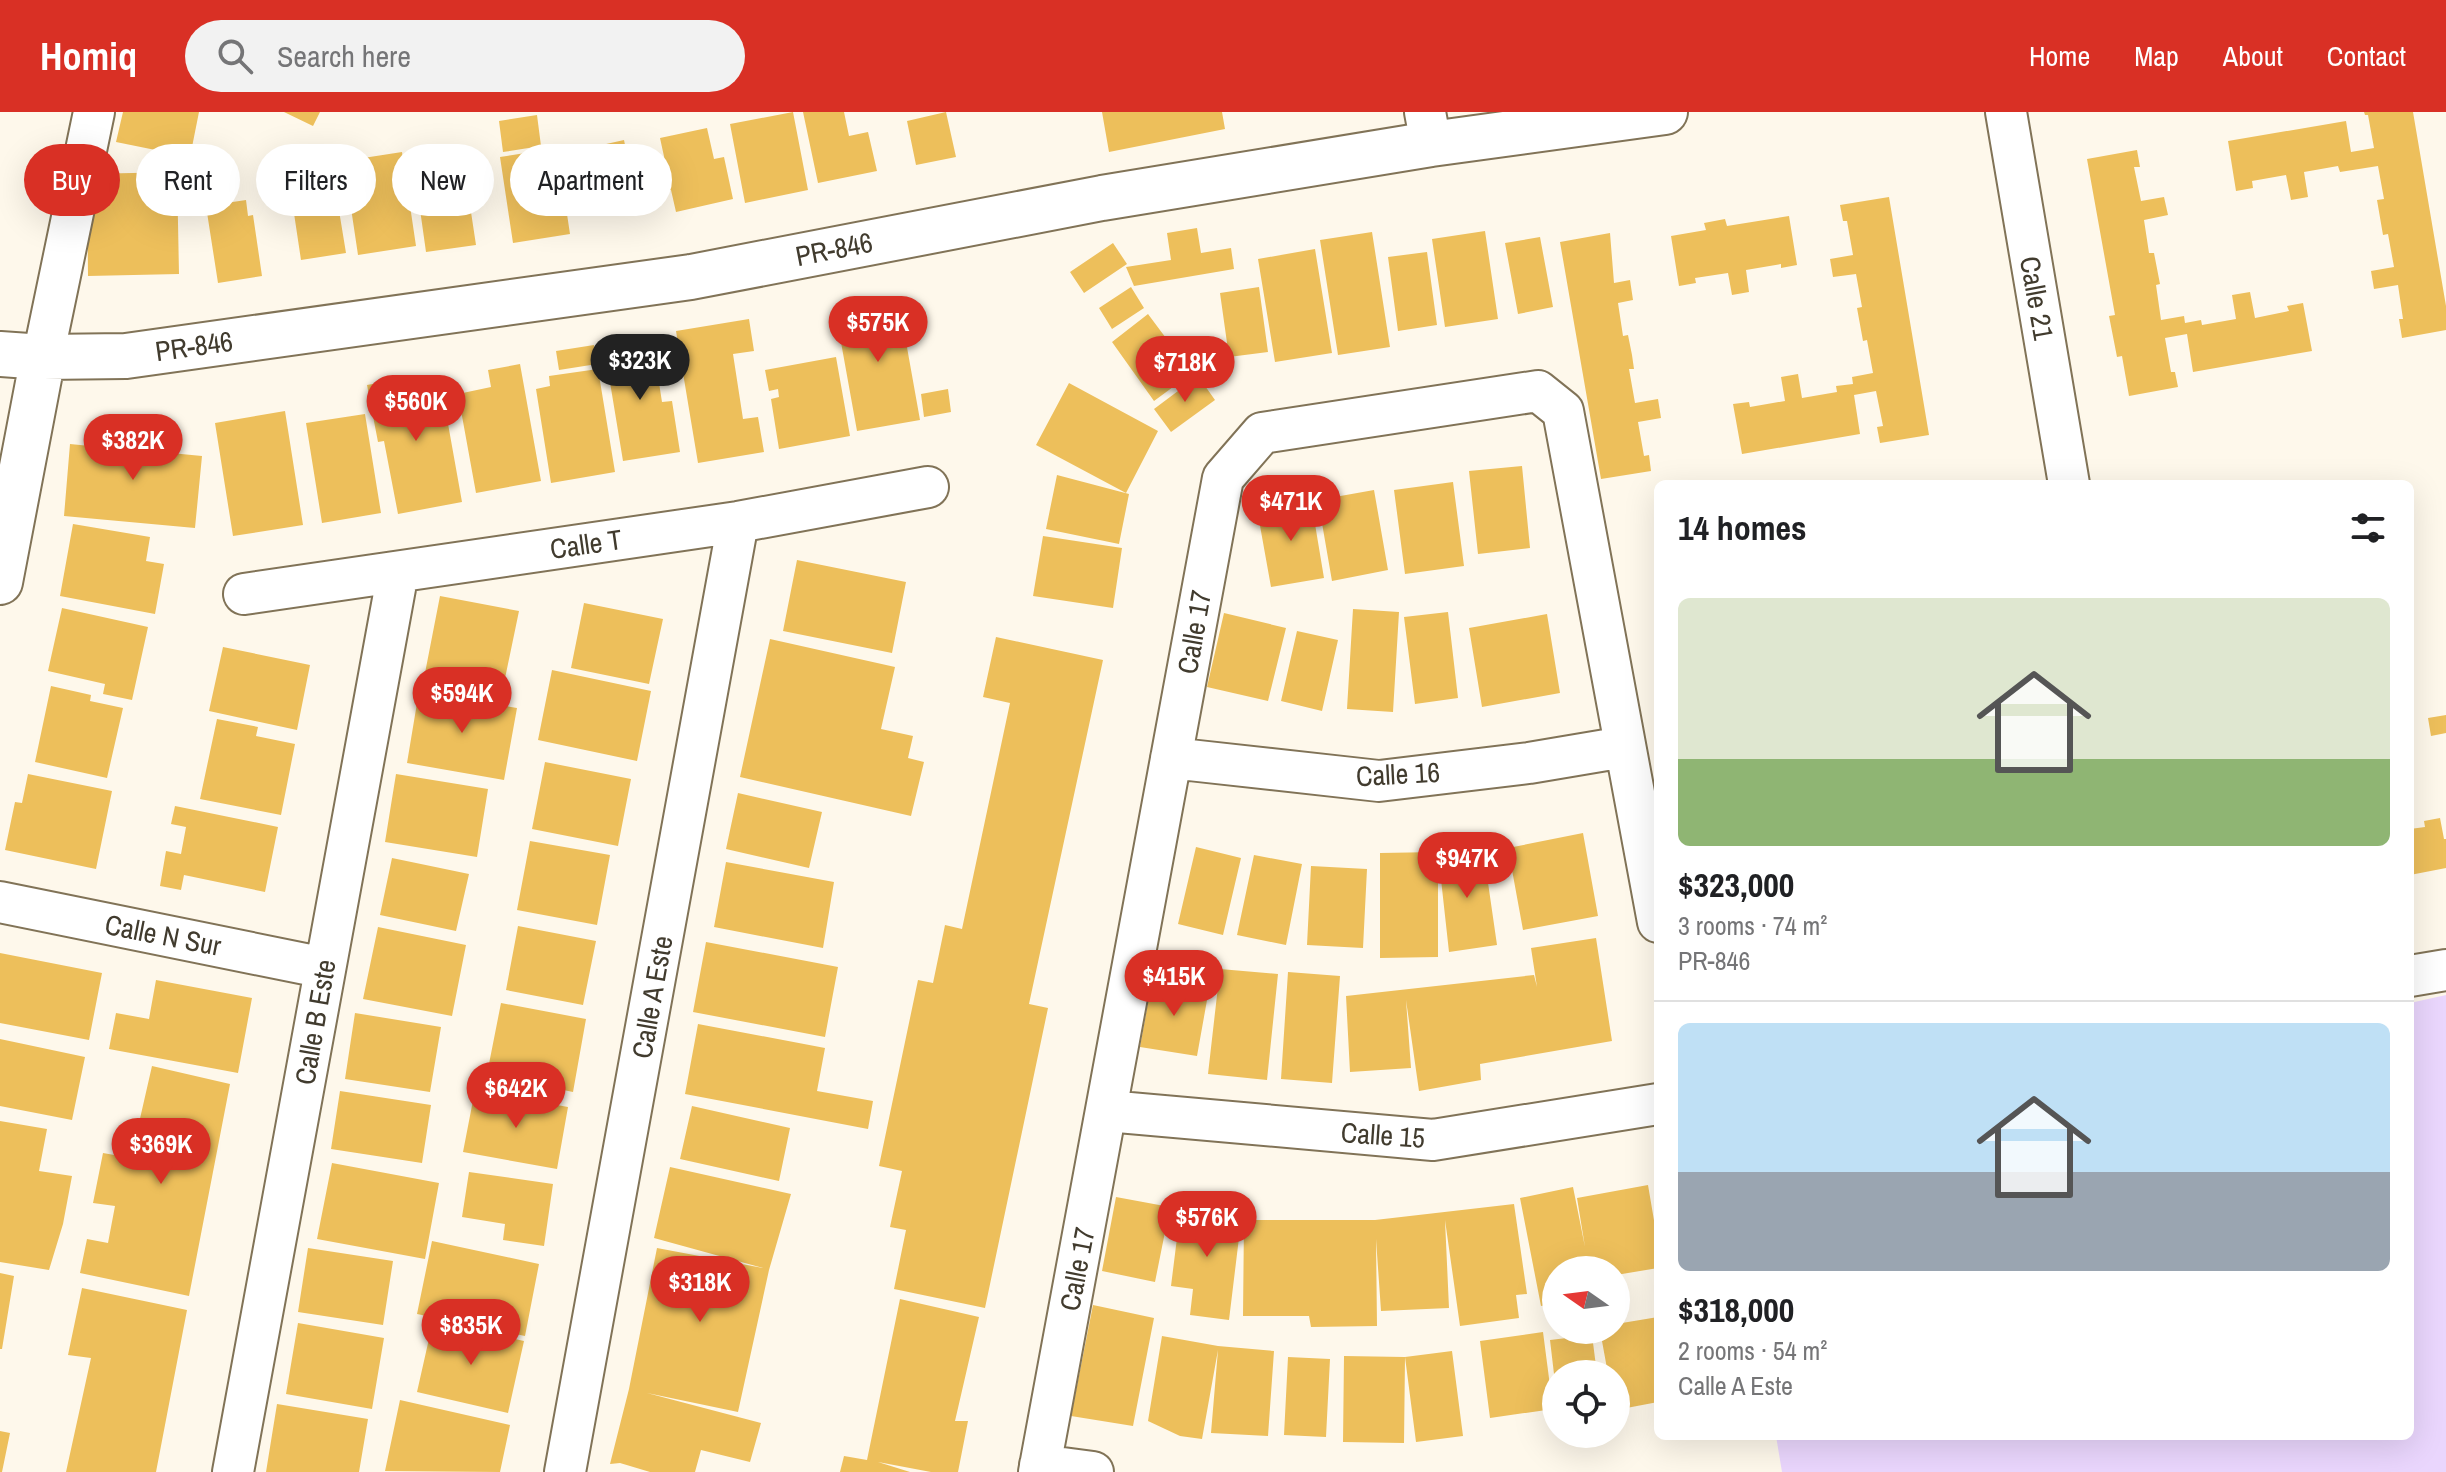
<!DOCTYPE html>
<html lang="en">
<head>
<meta charset="utf-8">
<style>
  :root { --surface:#fff; --page:#f2f2f2; --text:#202124; --muted:#757577; --line:#e0e0e0; --accent:#d93025 }
  body { margin:0; font-family:"Archivo Narrow",sans-serif; background:var(--page); color:var(--text); height:100vh; display:flex; flex-direction:column; font-size:30px; white-space:nowrap }
  * { box-sizing:border-box; margin:0 }
  p { font-size:26px; color:var(--muted) }
  .icon { flex:none; width:44px; height:44px; fill:none; stroke:currentColor; stroke-width:2; stroke-linecap:round; stroke-linejoin:round }
  .map { position:relative; flex:1; overflow:hidden }
  .side { position:absolute; left:1654px; top:368px; width:760px; height:960px; display:flex; flex-direction:column; background:var(--surface); border-radius:12px; box-shadow:0 8px 32px #0002 }
  .side>* { flex:none }
  .hud { position:absolute; left:24px; top:32px; width:760px; height:72px; display:flex; gap:16px }
  .needle { width:52px; rotate:284deg }
  .buttons { position:absolute; left:1542px; top:1144px; display:grid; gap:16px }
  .buttons a { display:grid; place-items:center; width:88px; height:88px; border-radius:50%; background:var(--surface); box-shadow:0 8px 32px #0002; font-size:40px }
  .price { position:absolute; translate:-50% -68px; padding:0 18px; border-radius:28px; background:var(--accent); color:#fff; font-size:26px; line-height:52px; filter:drop-shadow(0 2px 4px #0008) }
  .price::after { content:''; position:absolute; left:50%; top:48px; width:24px; height:18px; margin-left:-12px; background:inherit; clip-path:polygon(0 0,100% 0,50% 100%) }
  .price.active { background:#222; color:#fff }
  ul { padding:0; list-style:none }
  li { display:grid; align-content:center; gap:16px; height:424px; padding:0 24px }
  li+li { border-top:2px solid var(--line) }
  li span { display:grid; place-items:center; height:248px; border-radius:12px; color:#555 }
  li>.icon { margin-inline-start:auto }
  span .icon { width:144px; height:144px; fill:#fffc; stroke-width:1 }
  li b { font-size:34px }
  h2 { display:flex; justify-content:space-between; align-items:center; height:96px; padding:0 24px; font-size:34px }
  .chip { padding:0 28px; border-radius:36px; background:var(--surface); box-shadow:0 8px 32px #0002; font-size:28px; line-height:72px }
  .chip.active { background:var(--accent); color:#fff }
  header { display:flex; align-items:center; gap:48px; box-sizing:border-box; height:112px; padding:0 40px; background:var(--accent); color:#fff }
  header strong { font-size:38px }
  nav { display:flex; gap:44px; margin-inline-start:auto; font-size:28px }
  .search { width:560px; height:72px; background:var(--page); display:flex; align-items:center; gap:20px; box-sizing:border-box; padding:0 28px; border-radius:44px; color:var(--muted); font-size:30px }
  .map>svg:first-child { display:block }
</style>
</head>
<body>
<header>
<strong>Homiq</strong>
<div class="search"><svg class="icon" aria-label="search" viewBox="0 0 24 24"><circle cx="10" cy="10" r="6"/><path d="M15 15l6 6"/></svg>Search here</div>
<nav><a>Home</a><a>Map</a><a>About</a><a>Contact</a></nav>
</header>
<div class="map">
<svg width="2446" height="1360" viewBox="0 0 2446 1360">
  <rect width="100%" height="100%" fill="#fef8eb"/>
  <path fill="#ead6fd" d="M 2446,883 L 2446,1360 L 1782,1360 L 1776,1324 L 2410,1324 L 2410,891 Z"/>
  <path fill="#edbf5b" d="M 123,0 L 199,0 L 190,45 L 116,30 Z
    M 284,0 L 320,0 L 313,14 Z
    M 793,0 L 808,78 L 745,91 L 730,12 Z
    M 803,0 L 844,0 L 849,24 L 868,20 L 877,59 L 818,71 Z
    M 946,0 L 956,45 L 916,53 L 907,9 Z
    M 1102,0 L 1222,0 L 1225,17 L 1109,40 Z
    M 2364,0 L 2413,0 L 2446,194 L 2446,218 L 2402,226 L 2399,207 L 2403,207 L 2398,173 L 2374,177 L 2371,159 L 2394,155 L 2388,122 L 2383,123 L 2377,88 L 2384,87 L 2378,54 L 2340,60 L 2338,54 L 2304,60 L 2308,85 L 2291,88 L 2286,63 L 2252,69 L 2253,76 L 2236,79 L 2228,29 L 2346,9 L 2351,40 L 2374,36 L 2368,3 L 2365,3 Z
    M 537,3 L 541,34 L 503,40 L 499,9 Z
    M 707,16 L 714,47 L 724,45 L 733,87 L 676,100 L 671,78 L 662,79 L 656,52 L 665,49 L 660,26 Z
    M 624,28 L 637,91 L 621,94 L 622,99 L 608,101 L 607,97 L 587,102 L 575,39 Z
    M 557,36 L 570,122 L 513,131 L 500,45 Z
    M 2137,38 L 2140,55 L 2134,55 L 2141,89 L 2164,85 L 2168,103 L 2144,108 L 2149,141 L 2154,141 L 2160,172 L 2156,173 L 2161,208 L 2184,204 L 2185,211 L 2201,208 L 2202,213 L 2236,207 L 2232,183 L 2250,180 L 2255,206 L 2289,199 L 2287,194 L 2303,191 L 2312,239 L 2193,260 L 2187,222 L 2165,226 L 2171,260 L 2175,260 L 2178,275 L 2129,284 L 2122,244 L 2117,245 L 2109,204 L 2115,203 L 2087,47 Z
    M 402,40 L 416,134 L 358,143 L 344,49 Z
    M 177,60 L 179,162 L 88,164 L 87,62 Z
    M 333,62 L 346,141 L 301,148 L 292,88 L 307,86 L 304,67 Z
    M 466,67 L 476,133 L 426,140 L 417,76 Z
    M 1889,85 L 1929,323 L 1880,331 L 1877,315 L 1883,314 L 1876,279 L 1854,283 L 1860,322 L 1742,342 L 1733,292 L 1749,290 L 1750,295 L 1785,289 L 1781,265 L 1798,262 L 1802,286 L 1837,280 L 1836,274 L 1853,272 L 1852,265 L 1873,261 L 1867,228 L 1863,229 L 1857,196 L 1862,195 L 1856,162 L 1833,165 L 1830,147 L 1853,143 L 1847,109 L 1843,109 L 1840,93 Z
    M 246,88 L 248,104 L 253,103 L 262,164 L 218,171 L 206,94 Z
    M 1789,104 L 1797,153 L 1781,156 L 1781,152 L 1746,158 L 1749,180 L 1732,183 L 1728,161 L 1695,166 L 1696,171 L 1679,174 L 1671,124 L 1706,118 L 1704,111 L 1725,107 L 1727,114 Z
    M 1197,116 L 1201,141 L 1231,136 L 1234,157 L 1134,174 L 1126,155 L 1171,148 L 1167,121 Z
    M 1485,119 L 1498,207 L 1445,215 L 1432,127 Z
    M 1372,120 L 1390,235 L 1338,243 L 1320,128 Z
    M 1610,121 L 1614,171 L 1630,168 L 1633,188 L 1618,191 L 1623,224 L 1628,223 L 1632,243 L 1634,257 L 1629,257 L 1635,291 L 1658,287 L 1661,306 L 1638,310 L 1644,344 L 1649,343 L 1651,359 L 1601,367 L 1560,130 Z
    M 1540,125 L 1553,195 L 1518,202 L 1505,131 Z
    M 1113,131 L 1127,152 L 1084,181 L 1070,160 Z
    M 1315,137 L 1332,241 L 1275,250 L 1258,147 Z
    M 1427,140 L 1437,213 L 1398,219 L 1388,145 Z
    M 1131,175 L 1144,196 L 1112,217 L 1099,196 Z
    M 1259,175 L 1268,240 L 1229,245 L 1220,181 Z
    M 898,185 L 920,308 L 857,319 L 835,197 Z
    M 1148,202 L 1192,261 L 1154,289 L 1112,230 Z
    M 749,207 L 754,239 L 733,242 L 743,307 L 758,305 L 764,340 L 698,351 L 676,219 Z
    M 652,226 L 662,290 L 672,289 L 680,340 L 623,349 L 604,234 Z
    M 594,233 L 597,252 L 559,258 L 556,239 Z
    M 836,245 L 850,324 L 779,337 L 771,287 L 779,285 L 778,277 L 769,279 L 765,258 Z
    M 520,252 L 541,369 L 476,381 L 458,282 L 491,275 L 488,258 Z
    M 598,257 L 615,360 L 551,371 L 536,277 L 550,274 L 549,264 Z
    M 415,264 L 416,271 L 440,267 L 462,390 L 398,402 L 384,329 L 378,330 L 367,273 Z
    M 1198,264 L 1215,288 L 1171,320 L 1154,297 Z
    M 1069,271 L 1158,319 L 1126,381 L 1036,333 Z
    M 948,277 L 951,300 L 924,305 L 921,282 Z
    M 285,299 L 303,413 L 233,424 L 215,311 Z
    M 365,302 L 381,401 L 322,411 L 306,311 Z
    M 91,323 L 172,330 L 171,341 L 202,344 L 195,416 L 64,404 L 70,332 L 90,334 Z
    M 1522,354 L 1530,436 L 1478,442 L 1469,359 Z
    M 1057,363 L 1129,382 L 1119,432 L 1046,417 Z
    M 1453,370 L 1464,454 L 1405,462 L 1394,378 Z
    M 1374,378 L 1388,458 L 1332,469 L 1318,388 Z
    M 1311,388 L 1324,466 L 1271,475 L 1257,397 Z
    M 73,412 L 150,425 L 146,449 L 164,452 L 155,502 L 60,484 Z
    M 1043,424 L 1122,436 L 1113,496 L 1033,484 Z
    M 797,448 L 906,470 L 892,541 L 783,519 Z
    M 440,484 L 519,499 L 503,576 L 425,561 Z
    M 584,491 L 663,507 L 649,572 L 571,556 Z
    M 62,496 L 148,515 L 132,588 L 103,582 L 105,572 L 48,559 Z
    M 1353,497 L 1399,500 L 1393,600 L 1347,597 Z
    M 1448,500 L 1458,586 L 1415,592 L 1404,505 Z
    M 1224,501 L 1286,516 L 1268,589 L 1207,575 Z
    M 1547,502 L 1560,581 L 1482,595 L 1469,516 Z
    M 1297,519 L 1338,528 L 1322,599 L 1281,589 Z
    M 996,525 L 1103,548 L 1029,892 L 1048,896 L 985,1196 L 894,1177 L 906,1118 L 890,1115 L 902,1059 L 879,1054 L 918,868 L 933,871 L 945,813 L 962,817 L 1010,591 L 983,585 Z
    M 770,527 L 895,555 L 881,617 L 913,624 L 908,646 L 924,650 L 911,704 L 740,665 Z
    M 223,535 L 310,553 L 297,618 L 209,599 Z
    M 552,558 L 651,579 L 637,649 L 538,628 Z
    M 51,574 L 91,583 L 90,589 L 123,596 L 107,666 L 35,650 Z
    M 419,579 L 517,596 L 504,668 L 407,651 Z
    M 2446,603 L 2446,621 L 2431,624 L 2428,606 Z
    M 217,607 L 258,615 L 256,624 L 295,632 L 281,703 L 200,687 Z
    M 545,650 L 631,667 L 618,734 L 532,717 Z
    M 28,662 L 112,679 L 96,757 L 5,738 L 15,690 L 22,691 Z
    M 396,662 L 488,677 L 477,745 L 385,730 Z
    M 738,681 L 822,700 L 809,756 L 726,737 Z
    M 175,694 L 278,715 L 265,780 L 184,763 L 181,778 L 160,774 L 166,739 L 181,742 L 186,715 L 171,712 Z
    M 2440,706 L 2444,727 L 2446,727 L 2446,756 L 2410,763 L 2410,717 L 2425,715 L 2424,709 Z
    M 1583,721 L 1598,804 L 1523,818 L 1508,736 Z
    M 530,729 L 610,743 L 597,813 L 517,798 Z
    M 1196,735 L 1241,746 L 1223,823 L 1178,812 Z
    M 1483,736 L 1497,833 L 1449,840 L 1438,740 Z
    M 1438,740 L 1438,845 L 1380,846 L 1380,741 Z
    M 1254,743 L 1302,752 L 1286,833 L 1237,823 Z
    M 392,746 L 469,762 L 456,819 L 380,803 Z
    M 726,750 L 834,770 L 823,836 L 714,815 Z
    M 1311,754 L 1367,757 L 1363,836 L 1307,833 Z
    M 518,814 L 596,829 L 583,893 L 506,878 Z
    M 378,815 L 466,833 L 452,904 L 363,887 Z
    M 1596,826 L 1612,929 L 1480,952 L 1481,968 L 1419,979 L 1406,888 L 1411,956 L 1350,960 L 1346,884 L 1534,863 L 1537,875 L 1531,836 Z
    M 706,830 L 838,855 L 825,925 L 693,900 Z
    M 0,841 L 102,861 L 89,928 L 0,911 Z
    M 1220,857 L 1278,862 L 1267,968 L 1208,962 Z
    M 1288,860 L 1340,864 L 1332,971 L 1281,967 Z
    M 156,868 L 252,886 L 238,961 L 109,937 L 116,901 L 149,907 Z
    M 1152,868 L 1209,877 L 1197,944 L 1140,935 Z
    M 501,891 L 586,907 L 573,980 L 487,962 Z
    M 355,901 L 441,915 L 430,980 L 345,967 Z
    M 698,912 L 825,936 L 817,979 L 873,989 L 868,1017 L 685,982 Z
    M 0,927 L 85,945 L 72,1008 L 0,994 Z
    M 152,954 L 230,972 L 189,1184 L 80,1161 L 87,1127 L 108,1131 L 115,1094 L 93,1091 L 103,1041 L 131,1046 Z
    M 475,978 L 568,995 L 557,1057 L 463,1040 Z
    M 340,979 L 431,993 L 422,1051 L 331,1037 Z
    M 692,994 L 790,1016 L 779,1069 L 680,1047 Z
    M 0,1009 L 47,1017 L 39,1059 L 72,1064 L 63,1112 L 49,1158 L 0,1150 Z
    M 332,1051 L 439,1071 L 425,1147 L 317,1127 Z
    M 670,1055 L 791,1082 L 769,1158 L 738,1300 L 647,1281 L 761,1311 L 750,1350 L 701,1338 L 695,1360 L 650,1360 L 620,1351 L 610,1352 L 629,1277 L 657,1136 L 763,1156 L 654,1126 Z
    M 469,1060 L 553,1072 L 544,1134 L 503,1128 L 505,1112 L 462,1105 Z
    M 1648,1073 L 1658,1132 L 1658,1156 L 1616,1163 L 1616,1158 L 1556,1158 L 1556,1191 L 1541,1194 L 1520,1086 L 1573,1075 L 1585,1135 L 1577,1086 Z
    M 1116,1085 L 1170,1095 L 1155,1170 L 1102,1159 Z
    M 1514,1092 L 1527,1182 L 1516,1183 L 1519,1206 L 1460,1214 L 1445,1108 L 1449,1196 L 1381,1199 L 1376,1127 L 1377,1214 L 1311,1215 L 1309,1204 L 1243,1204 L 1244,1108 L 1375,1108 Z
    M 1181,1094 L 1242,1101 L 1229,1208 L 1190,1203 L 1193,1177 L 1171,1174 Z
    M 432,1129 L 539,1152 L 525,1224 L 417,1202 Z
    M 308,1136 L 393,1149 L 383,1213 L 298,1200 Z
    M 0,1161 L 14,1164 L 2,1237 L 0,1237 Z
    M 82,1176 L 187,1198 L 156,1360 L 66,1360 L 91,1246 L 68,1243 Z
    M 900,1187 L 979,1205 L 955,1309 L 968,1309 L 958,1360 L 931,1360 L 878,1350 L 910,1360 L 840,1360 L 844,1344 L 867,1348 Z
    M 1093,1193 L 1154,1206 L 1133,1314 L 1071,1304 Z
    M 1658,1205 L 1658,1290 L 1616,1298 L 1616,1262 L 1608,1262 L 1600,1218 L 1616,1218 L 1616,1212 Z
    M 433,1209 L 524,1229 L 508,1301 L 417,1280 Z
    M 298,1211 L 384,1226 L 372,1297 L 286,1282 Z
    M 1543,1220 L 1553,1297 L 1490,1306 L 1480,1229 Z
    M 1592,1223 L 1597,1262 L 1554,1262 L 1550,1228 Z
    M 1162,1224 L 1218,1234 L 1274,1239 L 1268,1324 L 1211,1321 L 1218,1238 L 1202,1327 L 1180,1324 L 1148,1309 Z
    M 1452,1239 L 1463,1324 L 1416,1330 L 1405,1245 L 1404,1331 L 1343,1330 L 1344,1244 L 1405,1245 Z
    M 1288,1245 L 1330,1247 L 1326,1325 L 1284,1323 Z
    M 400,1288 L 510,1313 L 500,1360 L 385,1359 Z
    M 277,1292 L 368,1307 L 359,1360 L 266,1360 Z
    M 0,1319 L 10,1321 L 2,1360 L 0,1360 Z"/>
  <g fill="none" stroke-linecap="round" stroke-linejoin="round">
    <g stroke="#817357" stroke-width="44">
      <path id="minor" d="M 1425,0 L 1431,32
        M 2006,0 L 2069,372
        M 43,245 L 94,0
        M 244,482 L 738,410 L 928,375
        M 1171,646 L 1379,669 L 1529,651 L 1624,635
        M 0,790 L 325,856
        M 2410,864 L 2446,858
        M 1107,999 L 1433,1028 L 1658,992
        M 1040,1353 L 1093,1360
        M 233,1360 L 398,460
        M 565,1360 L 738,410
        M 1039,1360 L 1223,366 L 1262,321 L 1538,279 L 1563,299 L 1658,810"/>
    </g>
    <g stroke="#817357" stroke-width="48">
      <path id="tertiary" d="M 0,242 L 43,245 L 126,244 L 691,165 L 1102,86 L 1431,32 L 1665,0
        M 0,470 L 43,245"/>
    </g>
    <use href="#minor" stroke="#fff" stroke-width="40"/>
    <use href="#tertiary" stroke="#fff" stroke-width="44"/>
  </g>
  <g text-anchor="middle" stroke-width="6" stroke-linejoin="round" paint-order="stroke">
    <g font-size="28" fill="#413b2e" stroke="#fff">
      <text transform="translate(834 137) rotate(-11)" y="10">PR-846</text>
      <text transform="translate(2037 186) rotate(80)" y="10">Calle 21</text>
      <text transform="translate(194 234) rotate(-8)" y="10">PR-846</text>
      <text transform="translate(586 432) rotate(-8)" y="10">Calle T</text>
      <text transform="translate(1194 520) rotate(-80)" y="10">Calle 17</text>
      <text transform="translate(1398 662) rotate(-3)" y="10">Calle 16</text>
      <text transform="translate(163 823) rotate(11)" y="10">Calle N Sur</text>
      <text transform="translate(652 885) rotate(-80)" y="10">Calle A Este</text>
      <text transform="translate(315 910) rotate(-80)" y="10">Calle B Este</text>
      <text transform="translate(1383 1023) rotate(4)" y="10">Calle 15</text>
      <text transform="translate(1077 1157) rotate(-79)" y="10">Calle 17</text>
    </g>
  </g>
</svg>
<div class="buttons">
<a><svg class="needle" viewBox="-14 -14 28 28"><path d="M0-13l5 13h-10z" fill="#e53935"/><path d="M0 13l5-13h-10z" fill="#757577"/></svg></a>
<a><svg class="icon" aria-label="locate" viewBox="0 0 24 24"><circle cx="12" cy="12" r="6"/><path d="M12 2v4M12 18v4M2 12h4M18 12h4"/></svg></a>
</div>
<b class="price" style="left:878px;top:252px">$575K</b>
<b class="price active" style="left:640px;top:290px">$323K</b>
<b class="price" style="left:1185px;top:292px">$718K</b>
<b class="price" style="left:416px;top:331px">$560K</b>
<b class="price" style="left:133px;top:370px">$382K</b>
<b class="price" style="left:1291px;top:431px">$471K</b>
<b class="price" style="left:462px;top:623px">$594K</b>
<b class="price" style="left:1467px;top:788px">$947K</b>
<b class="price" style="left:1174px;top:906px">$415K</b>
<b class="price" style="left:516px;top:1018px">$642K</b>
<b class="price" style="left:161px;top:1074px">$369K</b>
<b class="price" style="left:1207px;top:1147px">$576K</b>
<b class="price" style="left:700px;top:1212px">$318K</b>
<b class="price" style="left:471px;top:1255px">$835K</b>
<div class="hud">
<a class="chip active">Buy</a>
<a class="chip">Rent</a>
<a class="chip">Filters</a>
<a class="chip">New</a>
<a class="chip">Apartment</a>
</div>
<section class="side">
<h2>14 homes<svg class="icon" aria-label="filters" viewBox="0 0 24 24"><path d="M4 7h16M4 17h16"/><circle cx="9" cy="7" r="2"/><circle cx="15" cy="17" r="2"/></svg></h2>
<ul>
<li><span style="background:linear-gradient(#dfe7d0 65%,#8fb573 0)"><svg class="icon" aria-label="home" viewBox="0 0 24 24"><path d="M3 11l9-7 9 7M6 9v11h12V9"/></svg></span><div><b>$323,000</b><p>3 rooms · 74 m²</p><p>PR-846</p></div></li>
<li><span style="background:linear-gradient(#bfe0f5 60%,#9aa5b1 0)"><svg class="icon" aria-label="home" viewBox="0 0 24 24"><path d="M3 11l9-7 9 7M6 9v11h12V9"/></svg></span><div><b>$318,000</b><p>2 rooms · 54 m²</p><p>Calle A Este</p></div></li>
</ul>
</section>
</div>
</body>
</html>
